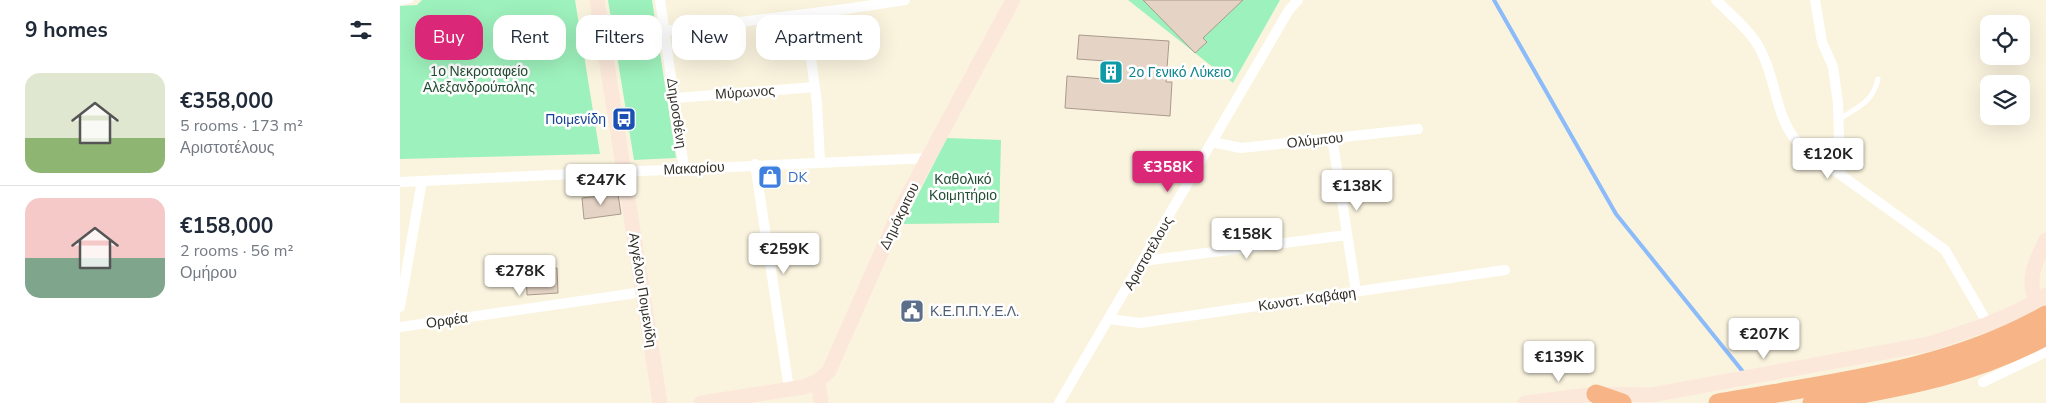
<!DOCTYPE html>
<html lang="en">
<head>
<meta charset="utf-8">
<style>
  :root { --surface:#fff; --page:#f2f2f3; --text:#1f2937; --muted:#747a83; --line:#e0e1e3; --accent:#db2777 }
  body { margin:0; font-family:"Nunito Sans",sans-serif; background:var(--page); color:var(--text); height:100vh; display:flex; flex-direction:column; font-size:19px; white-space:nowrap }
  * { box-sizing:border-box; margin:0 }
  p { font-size:16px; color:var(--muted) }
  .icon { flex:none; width:28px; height:28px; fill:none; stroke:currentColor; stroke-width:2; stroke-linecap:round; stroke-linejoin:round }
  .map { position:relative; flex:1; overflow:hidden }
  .panel { display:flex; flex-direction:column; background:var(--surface); width:400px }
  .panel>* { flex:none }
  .guide { position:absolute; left:15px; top:15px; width:475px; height:45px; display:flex; gap:10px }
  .tools { position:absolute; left:1580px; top:15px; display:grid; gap:10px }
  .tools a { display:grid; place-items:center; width:50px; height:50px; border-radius:10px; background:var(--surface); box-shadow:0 5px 20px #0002; font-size:25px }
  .price { position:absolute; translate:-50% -42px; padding:0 11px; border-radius:5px; background:#fff; color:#222; font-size:16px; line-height:32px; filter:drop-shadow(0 1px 2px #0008) }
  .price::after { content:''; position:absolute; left:50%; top:30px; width:15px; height:11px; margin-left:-8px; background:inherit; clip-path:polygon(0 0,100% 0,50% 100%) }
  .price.on { background:var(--accent); color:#fff }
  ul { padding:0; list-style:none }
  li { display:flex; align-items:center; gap:15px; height:125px; padding:0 25px }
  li+li { border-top:1px solid var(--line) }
  li span { display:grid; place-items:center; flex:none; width:140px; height:100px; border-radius:15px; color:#555 }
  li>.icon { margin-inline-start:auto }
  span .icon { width:60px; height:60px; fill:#fffc; stroke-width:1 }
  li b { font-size:21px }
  h2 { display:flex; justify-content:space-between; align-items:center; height:60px; padding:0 25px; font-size:21px }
  .chip { padding:0 18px; border-radius:15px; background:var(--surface); box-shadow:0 5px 20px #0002; font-size:18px; line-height:45px }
  .chip.on { background:var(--accent); color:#fff }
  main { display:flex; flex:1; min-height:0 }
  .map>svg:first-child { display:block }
</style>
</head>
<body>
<main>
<section class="panel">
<h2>9 homes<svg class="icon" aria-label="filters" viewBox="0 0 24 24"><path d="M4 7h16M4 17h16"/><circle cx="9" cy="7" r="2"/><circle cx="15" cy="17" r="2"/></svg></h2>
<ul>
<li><span style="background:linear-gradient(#dfe7d0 65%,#8fb573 0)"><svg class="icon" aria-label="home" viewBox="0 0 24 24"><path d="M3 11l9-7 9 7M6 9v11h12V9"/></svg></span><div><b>€358,000</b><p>5 rooms · 173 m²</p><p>Αριστοτέλους</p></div></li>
<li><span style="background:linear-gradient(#f6c9c9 60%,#7fa58c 0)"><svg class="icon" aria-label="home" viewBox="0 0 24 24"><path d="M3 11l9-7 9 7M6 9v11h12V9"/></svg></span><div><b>€158,000</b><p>2 rooms · 56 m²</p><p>Ομήρου</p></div></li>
</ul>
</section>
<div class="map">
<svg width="1646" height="403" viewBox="0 0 1646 403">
  <rect width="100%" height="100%" fill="#faf4df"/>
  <path fill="#9df1bc" d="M 22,0 L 175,0 L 200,154 L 0,159 L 0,6 L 17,5 Z
    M 208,0 L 252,0 L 276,158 L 234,160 Z
    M 728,0 L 880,0 L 833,83 Z
    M 547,138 L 601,140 L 599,223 L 503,224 Z"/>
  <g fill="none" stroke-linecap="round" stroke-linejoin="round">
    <path stroke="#8cbbfa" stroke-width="4" d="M 1094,0 L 1216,214 L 1344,373"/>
  </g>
  <path fill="#e5d4c5" stroke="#ab9a8c" d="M 743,0 L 843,0 L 803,38 L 807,42 L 795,53 Z
    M 679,35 L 769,41 L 766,82 L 772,82 L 770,116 L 665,108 L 667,76 L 704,79 L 706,61 L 677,59 Z
    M 218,194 L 221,214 L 184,219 L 182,198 Z
    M 157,268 L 158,293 L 127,295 L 126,270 Z"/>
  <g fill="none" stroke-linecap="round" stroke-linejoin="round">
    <path stroke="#fff" stroke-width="5" d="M 0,3 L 11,0
      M 1440,119 C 1459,106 1472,103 1478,79"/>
    <path stroke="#fff" stroke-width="10" d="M 260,0 L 284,168
      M 1316,0 C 1331,15 1350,30 1360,49 C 1378,82 1374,120 1402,147 L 1545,250 L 1588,324
      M 1415,0 L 1422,42 L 1433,67 L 1438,103 L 1440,173
      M 405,14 L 417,103 L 420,162
      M 265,31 L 446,9 L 505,0
      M 276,98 L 415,87
      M 932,137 L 956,291
      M 812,142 L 841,148 L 1018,129
      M 355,164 L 389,389
      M 0,182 L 529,158
      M 743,261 L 947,235
      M 0,307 L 22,181
      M 709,319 L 740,323 L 1105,270
      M 0,327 L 243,292
      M 1583,382 L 1646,352
      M 659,403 L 889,10 L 898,0"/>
    <path stroke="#fce8db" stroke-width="15" d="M 197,0 L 260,403
      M 1636,301 C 1626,278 1636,261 1646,240
      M 418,381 L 421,403
      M 301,403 L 404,387 L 418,381 L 429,371 L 501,208 L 613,0
      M 1125,403 L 1196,394 L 1251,395 L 1529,344 L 1588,324 L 1618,311 L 1646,295"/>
    <path stroke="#f6b487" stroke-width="19" d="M 1196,394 L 1222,403
      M 1318,403 C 1430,383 1546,372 1646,315
      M 1412,403 C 1496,388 1570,377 1646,336"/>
  </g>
  <defs>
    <g id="building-square" transform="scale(1.25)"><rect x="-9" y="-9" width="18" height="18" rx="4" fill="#0f9aa8" stroke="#fff"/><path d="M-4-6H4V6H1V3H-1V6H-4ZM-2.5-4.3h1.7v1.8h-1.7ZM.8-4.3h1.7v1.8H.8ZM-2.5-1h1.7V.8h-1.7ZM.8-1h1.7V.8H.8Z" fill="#fff"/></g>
    <g id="bus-square" transform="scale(1.25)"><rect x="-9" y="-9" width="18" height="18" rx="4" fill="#1a4fb4" stroke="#fff"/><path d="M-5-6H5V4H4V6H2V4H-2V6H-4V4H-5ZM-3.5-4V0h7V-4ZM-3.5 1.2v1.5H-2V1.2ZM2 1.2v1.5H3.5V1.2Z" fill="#fff"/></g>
    <g id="shop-square" transform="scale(1.25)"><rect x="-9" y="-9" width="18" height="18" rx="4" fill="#3f7fe0" stroke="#fff"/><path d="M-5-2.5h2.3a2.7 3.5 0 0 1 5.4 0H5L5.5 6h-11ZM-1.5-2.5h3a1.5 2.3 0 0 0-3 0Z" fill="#fff"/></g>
    <g id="civic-square" transform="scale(1.25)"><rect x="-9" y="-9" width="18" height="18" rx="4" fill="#5c6f8a" stroke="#fff"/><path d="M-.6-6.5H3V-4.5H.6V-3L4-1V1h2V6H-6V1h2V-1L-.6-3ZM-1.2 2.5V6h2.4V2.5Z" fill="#fff"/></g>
  </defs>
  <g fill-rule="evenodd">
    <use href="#building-square" x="711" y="72"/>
    <use href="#bus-square" x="224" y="119"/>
    <use href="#shop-square" x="370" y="177"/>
    <use href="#civic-square" x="512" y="311"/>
  </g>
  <g text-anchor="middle" stroke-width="5" stroke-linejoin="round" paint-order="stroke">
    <g font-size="14" fill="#234d34" stroke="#fff">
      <text x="79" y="76">1ο Νεκροταφείο<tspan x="79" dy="16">Αλεξανδρούπολης</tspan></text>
      <text x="563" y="184">Καθολικό<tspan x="563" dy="16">Κοιμητήριο</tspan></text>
    </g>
    <g font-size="14" fill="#0d838f" stroke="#fff" text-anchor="start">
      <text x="728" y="77">2ο Γενικό Λύκειο</text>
    </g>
    <g font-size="14" fill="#333028" stroke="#fff">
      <text transform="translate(345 92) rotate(-4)" y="5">Μύρωνος</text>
      <text transform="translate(277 113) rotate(82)" y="5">Δημοσθένη</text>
      <text transform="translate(915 140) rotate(-6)" y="5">Ολύμπου</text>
      <text transform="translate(294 168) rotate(-3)" y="5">Μακαρίου</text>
      <text transform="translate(499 216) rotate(-64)" y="5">Δημόκριτου</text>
      <text transform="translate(748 253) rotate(-60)" y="5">Αριστοτέλους</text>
      <text transform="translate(243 290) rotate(81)" y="5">Αγγέλου Ποιμενίδη</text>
      <text transform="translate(907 299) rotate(-8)" y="5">Κωνστ. Καβάφη</text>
      <text transform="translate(47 320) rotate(-8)" y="5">Ορφέα</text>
    </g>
    <g font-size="14" fill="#164399" stroke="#fff" text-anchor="end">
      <text x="206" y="124">Ποιμενίδη</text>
    </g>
    <g font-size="14" fill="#366cbe" stroke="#fff" text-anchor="start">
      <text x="388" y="182">DK</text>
    </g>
    <g font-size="14" fill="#4e5e75" stroke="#fff" text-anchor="start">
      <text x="530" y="316">Κ.Ε.Π.Π.Υ.Ε.Λ.</text>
    </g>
  </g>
</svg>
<div class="tools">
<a><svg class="icon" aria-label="locate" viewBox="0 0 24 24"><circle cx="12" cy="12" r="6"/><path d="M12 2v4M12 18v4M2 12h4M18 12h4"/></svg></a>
<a><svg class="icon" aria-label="layers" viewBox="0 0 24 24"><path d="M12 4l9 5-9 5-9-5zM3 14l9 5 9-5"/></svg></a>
</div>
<b class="price" style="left:1428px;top:180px">€120K</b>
<b class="price on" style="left:768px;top:193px">€358K</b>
<b class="price" style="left:201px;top:206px">€247K</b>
<b class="price" style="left:957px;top:212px">€138K</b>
<b class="price" style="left:847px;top:260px">€158K</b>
<b class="price" style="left:384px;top:275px">€259K</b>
<b class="price" style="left:120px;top:297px">€278K</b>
<b class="price" style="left:1364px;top:360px">€207K</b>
<b class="price" style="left:1159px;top:383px">€139K</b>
<div class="guide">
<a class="chip on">Buy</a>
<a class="chip">Rent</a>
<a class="chip">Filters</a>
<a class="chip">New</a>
<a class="chip">Apartment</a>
</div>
</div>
</main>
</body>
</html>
